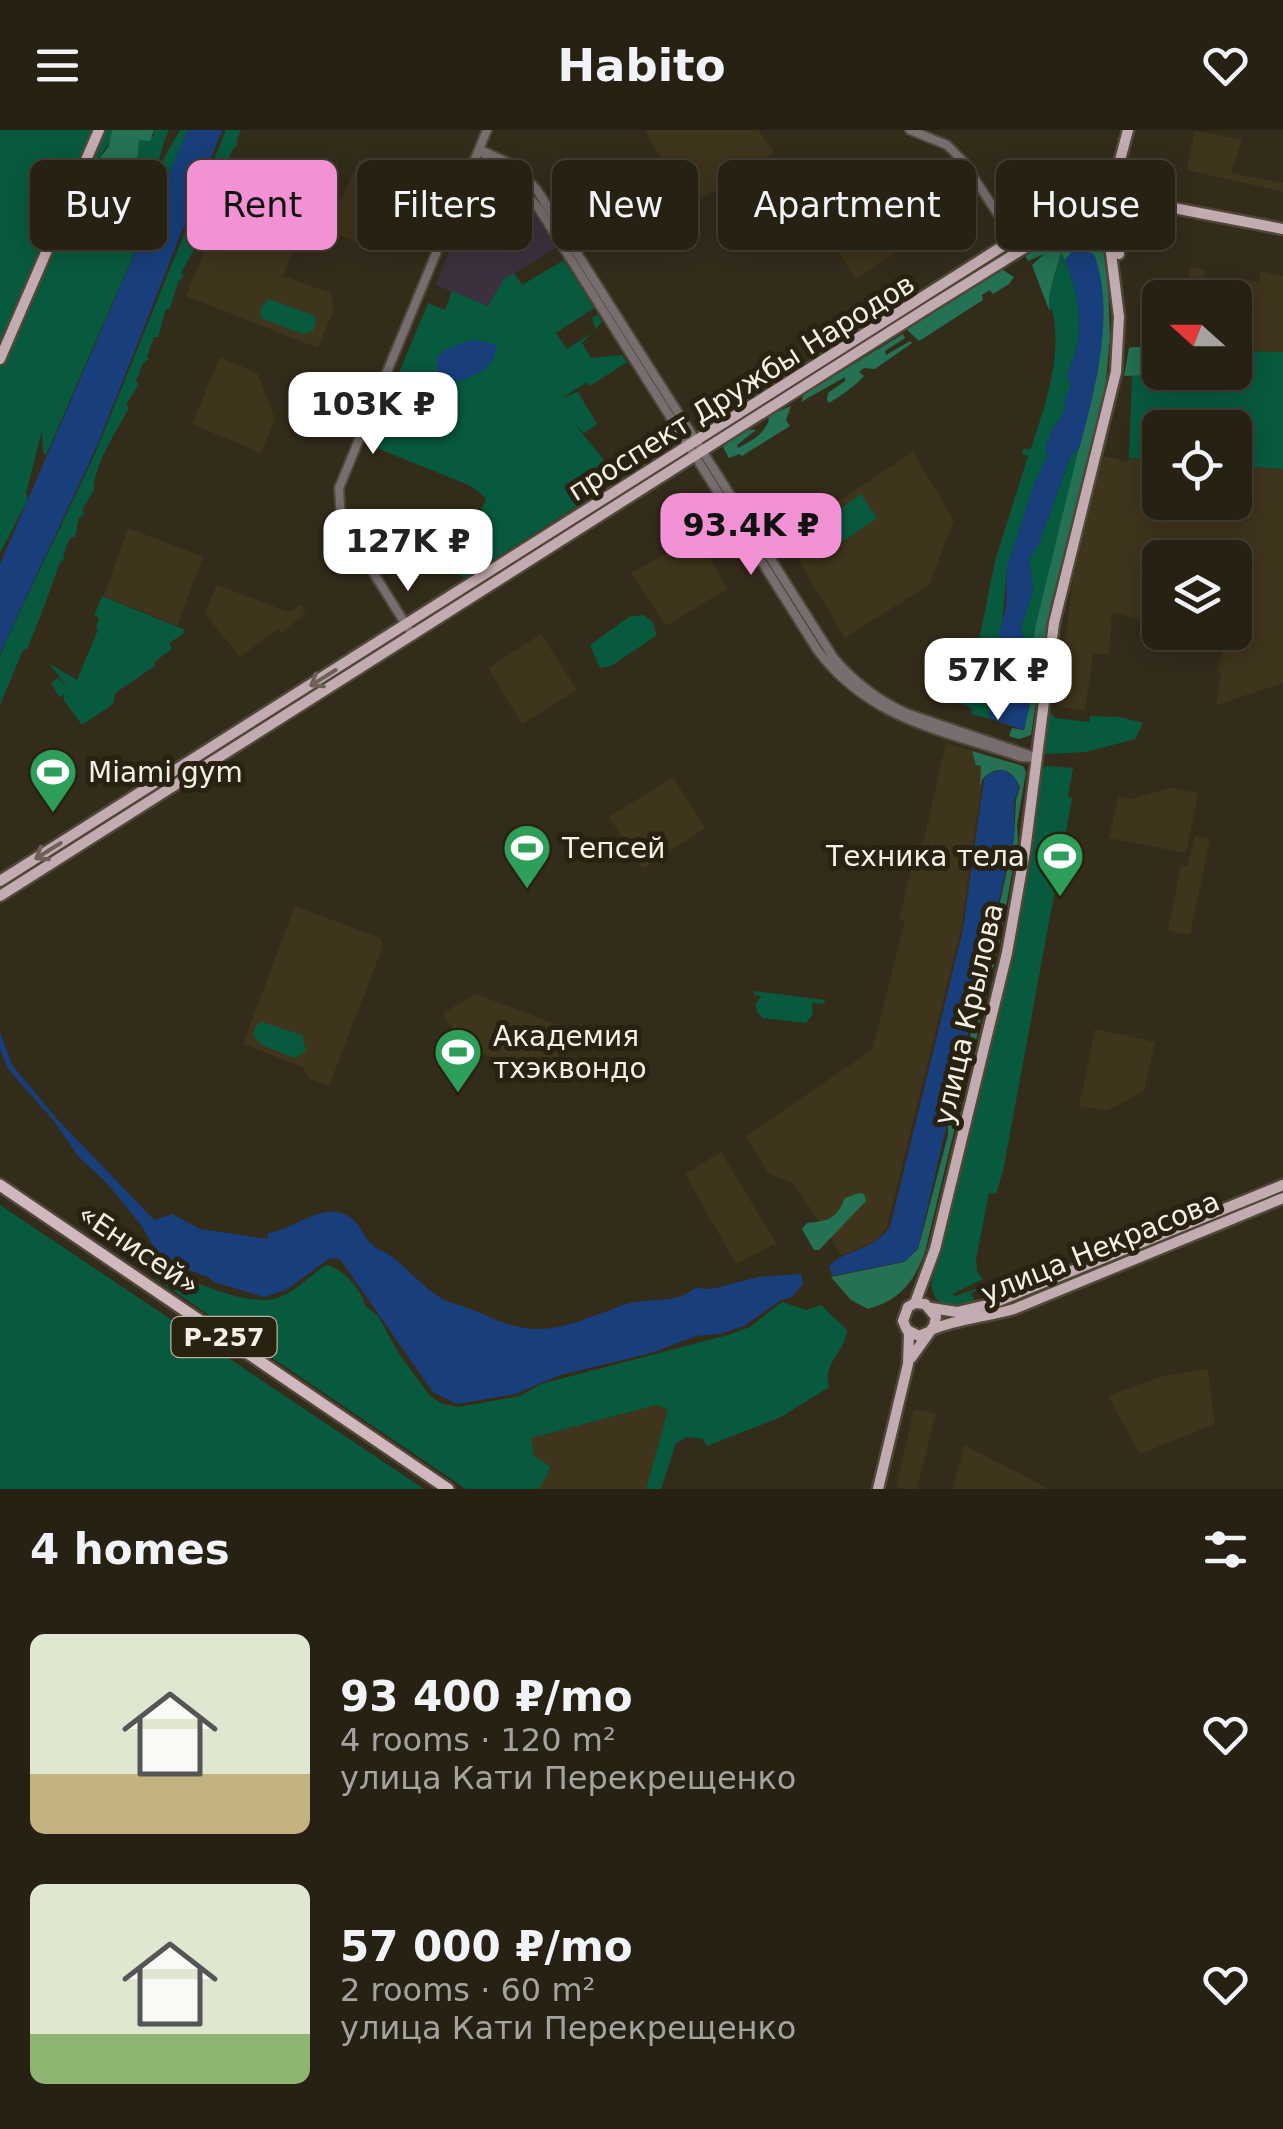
<!DOCTYPE html>
<html lang="en">
<head>
<meta charset="utf-8">
<style>
  :root { --surface:#272114; --page:#2f291d; --text:#f1f3f6; --muted:#a4a3a0; --line:#433e34; --accent:#f391d5 }
  body { margin:0; font-family:"DejaVu Sans",sans-serif; background:var(--page); color:var(--text); height:100vh; display:flex; flex-direction:column; font-size:38px; white-space:nowrap }
  * { box-sizing:border-box; margin:0 }
  p { font-size:32px; color:var(--muted) }
  .icon { flex:none; width:55px; height:55px; fill:none; stroke:currentColor; stroke-width:2; stroke-linecap:round; stroke-linejoin:round }
  .map { position:relative; height:1359px; overflow:hidden }
  .side { display:flex; flex-direction:column; background:var(--surface); flex:1 }
  .side>* { flex:none }
  .hud { position:absolute; left:30px; top:30px; width:1225px; height:90px; display:flex; gap:20px }
  .needle { width:65px; rotate:291deg }
  .tools { position:absolute; left:1142px; top:150px; display:grid; gap:20px }
  .tools a { display:grid; place-items:center; width:110px; height:110px; border-radius:15px; background:var(--surface); box-shadow:0 5px 25px #0003,0 0 0 2px var(--line); font-size:50px }
  .price { position:absolute; translate:-50% -85px; padding:0 22px; border-radius:20px; background:#fff; color:#222; font-size:32px; line-height:65px; filter:drop-shadow(0 2px 5px #0008) }
  .price::after { content:''; position:absolute; left:50%; top:60px; width:30px; height:22px; margin-left:-15px; background:inherit; clip-path:polygon(0 0,100% 0,50% 100%) }
  .price.selected { background:var(--accent); color:#111 }
  ul { padding:0; list-style:none }
  li { display:flex; align-items:center; gap:30px; height:250px; padding:0 30px }
  li span { display:grid; place-items:center; flex:none; width:280px; height:200px; border-radius:15px; color:#555 }
  li>.icon { margin-inline-start:auto }
  span .icon { width:120px; height:120px; fill:#fffc; stroke-width:1 }
  li b { font-size:42px }
  h2 { display:flex; justify-content:space-between; align-items:center; height:120px; padding:0 30px; font-size:42px }
  .pill { padding:0 35px; border-radius:15px; background:var(--surface); box-shadow:0 5px 25px #0003,0 0 0 2px var(--line); font-size:35px; line-height:90px }
  .pill.selected { background:var(--accent); color:#111 }
  header { display:flex; justify-content:space-between; align-items:center; height:130px; padding:0 30px; background:var(--surface); font-size:45px; font-weight:800 }
  .map>svg:first-child { display:block }
</style>
</head>
<body>
<header><svg class="icon" aria-label="menu" viewBox="0 0 24 24"><path d="M4 6h16M4 12h16M4 18h16"/></svg>Habito<svg class="icon" aria-label="heart" viewBox="0 0 24 24"><path d="M12 20l-8-8c-3-5 5-10 8-4 3-6 11-1 8 4z"/></svg></header>
<div class="map">
<svg width="1283" height="1359" viewBox="0 0 1283 1359">
  <rect width="100%" height="100%" fill="#342c1b"/>
  <path fill="#3c303e" d="M 493,42 L 527,70 L 556,118 L 503,150 L 488,176 L 436,155 L 479,46 Z"/>
  <path fill="#3f341c" d="M 644,0 L 758,0 L 774,22 L 691,76 Z
    M 1195,1 L 1242,10 L 1231,43 L 1283,53 L 1283,62 L 1187,40 Z
    M 777,27 L 812,73 L 753,110 L 724,64 Z
    M 359,29 L 406,48 L 408,53 L 381,116 L 374,120 L 333,103 L 329,97 Z
    M 229,61 L 304,94 L 283,146 L 330,163 L 334,179 L 318,218 L 186,166 Z
    M 835,66 L 883,81 L 906,116 L 855,149 L 815,79 Z
    M 1191,137 L 1205,140 L 1202,156 L 1232,163 L 1236,148 L 1259,152 L 1261,141 L 1283,146 L 1283,222 L 1235,221 L 1235,168 L 1183,168 Z
    M 220,227 L 258,244 L 275,289 L 261,323 L 192,294 Z
    M 913,322 L 954,390 L 929,455 L 845,508 L 784,407 Z
    M 1103,326 L 1128,332 L 1129,328 L 1160,330 L 1160,372 L 1235,372 L 1235,336 L 1283,339 L 1283,553 L 1216,575 L 1221,543 L 1218,541 L 1226,503 L 1235,502 L 1235,428 L 1160,428 L 1160,495 L 1112,482 L 1109,524 L 1093,524 L 1085,581 L 1057,576 L 1073,449 Z
    M 128,398 L 203,427 L 177,496 L 104,466 Z
    M 697,405 L 727,459 L 666,496 L 631,443 Z
    M 217,455 L 288,482 L 300,475 L 306,483 L 282,503 L 278,499 L 240,527 L 205,484 Z
    M 541,504 L 577,560 L 522,594 L 488,538 Z
    M 946,613 L 986,625 L 961,799 L 887,1097 L 876,1111 L 842,1125 L 793,1053 L 769,1044 L 746,1006 L 872,920 L 905,791 L 899,789 L 911,739 L 917,740 Z
    M 673,647 L 705,698 L 643,739 L 609,687 Z
    M 1170,658 L 1198,663 L 1186,723 L 1109,708 L 1118,667 L 1131,669 Z
    M 1194,706 L 1210,709 L 1190,805 L 1168,800 L 1181,735 L 1188,736 Z
    M 295,776 L 380,808 L 383,816 L 329,956 L 309,948 L 302,937 L 243,914 Z
    M 476,864 L 568,899 L 550,949 L 464,917 L 443,883 Z
    M 1095,899 L 1155,912 L 1144,961 L 1107,981 L 1079,976 Z
    M 721,1022 L 776,1113 L 736,1134 L 685,1044 Z
    M 1208,1239 L 1215,1294 L 1140,1324 L 1108,1266 L 1163,1246 Z
    M 656,1275 L 668,1278 L 646,1359 L 539,1359 L 551,1337 L 534,1326 L 530,1308 Z
    M 914,1279 L 936,1284 L 917,1359 L 906,1359 L 896,1357 Z
    M 964,1315 L 1027,1347 L 1047,1359 L 953,1359 Z"/>
  <path fill="#085a3e" d="M 0,0 L 95,0 L 0,219 Z
    M 102,0 L 112,0 L 110,12 L 87,44 L 78,73 L 70,86 L 74,94 L 83,81 L 98,40 L 105,38 L 85,88 L 85,105 L 99,105 L 96,114 L 102,115 L 122,61 C 134,48 139,27 139,10 L 154,6 L 154,0 L 169,0 C 161,16 160,32 152,49 L 180,0 L 188,0 L 46,325 L 43,322 L 42,301 L 26,363 L 28,369 L 0,423 L 0,236 Z
    M 226,0 L 241,0 L 236,12 L 238,14 L 233,19 L 225,36 L 228,39 L 216,61 L 218,63 L 212,68 L 205,88 L 207,90 L 193,115 L 195,118 L 181,143 L 184,146 L 178,152 L 170,179 L 166,179 L 158,207 L 154,207 L 147,226 L 149,229 L 143,233 L 136,251 L 139,254 L 126,275 L 129,278 C 117,301 93,335 94,360 L 82,380 L 84,384 L 79,388 L 75,407 L 70,408 L 63,425 L 65,429 L 60,432 C 50,461 40,488 27,519 L 23,520 L 0,575 L 0,526 L 5,513 L 95,324 Z
    M 1061,120 C 1080,159 1087,205 1067,244 L 1071,258 L 1064,282 L 1051,302 L 1047,327 L 1034,355 L 1007,437 L 998,541 L 989,578 L 990,589 L 971,584 L 972,578 L 962,574 L 976,525 L 995,431 L 1028,326 L 1022,324 L 1024,318 L 1029,320 L 1032,316 C 1046,272 1063,225 1052,179 L 1049,180 C 1048,158 1057,142 1061,120 Z
    M 564,130 L 594,178 L 556,203 L 567,219 L 596,200 L 592,188 L 598,185 L 602,192 L 582,213 L 591,228 L 622,225 L 627,232 L 590,256 L 587,252 L 562,268 L 578,262 L 597,294 L 584,303 L 573,292 L 613,341 L 608,349 L 608,356 L 465,448 L 458,445 L 486,368 L 471,356 L 369,315 L 428,173 L 445,180 L 452,161 L 488,176 L 503,150 L 514,143 L 522,155 Z
    M 268,169 L 313,185 L 316,190 L 313,201 L 303,204 L 261,188 L 261,178 Z
    M 1133,217 L 1160,218 L 1160,242 L 1235,242 L 1235,221 L 1283,222 L 1283,339 L 1235,336 L 1235,298 L 1160,298 L 1160,330 L 1129,328 Z
    M 1079,319 L 1078,334 L 1035,498 L 1030,539 L 1021,496 L 1033,461 L 1029,429 L 1038,416 L 1071,325 Z
    M 861,364 L 877,388 L 816,430 L 800,407 Z
    M 102,466 L 185,500 L 183,504 L 169,513 L 172,519 L 154,532 L 155,536 L 115,563 L 113,574 L 82,595 L 63,569 L 65,564 L 59,567 L 51,553 L 58,548 L 69,560 L 50,534 L 77,550 L 98,500 L 96,498 L 99,488 L 94,486 Z
    M 643,485 L 652,491 L 657,505 L 611,536 L 600,538 L 590,515 L 629,487 Z
    M 1049,581 L 1055,588 L 1089,592 L 1090,586 L 1120,587 L 1143,593 L 1135,609 L 1086,622 L 1047,624 L 1043,621 L 1046,582 Z
    M 1046,636 L 1073,638 L 1068,667 L 1072,668 L 1003,1041 L 996,1064 L 989,1063 L 976,1129 L 977,1142 L 983,1149 L 952,1164 L 956,1166 L 978,1158 L 971,1164 L 975,1172 L 1010,1159 L 1011,1156 L 1014,1159 L 999,1167 L 948,1177 L 936,1169 L 931,1156 L 976,967 L 1038,642 Z
    M 754,861 L 825,870 L 824,874 L 812,873 L 813,884 L 806,893 L 763,888 L 757,882 L 756,874 L 761,866 L 754,865 Z
    M 262,892 L 302,905 L 306,921 L 294,928 L 262,915 L 253,906 L 256,895 Z
    M 0,1075 L 424,1359 L 0,1359 Z
    M 148,1125 C 173,1146 249,1180 280,1167 C 296,1161 311,1145 326,1135 C 342,1138 362,1160 365,1176 L 378,1186 L 399,1224 L 430,1266 L 442,1274 L 459,1277 L 520,1266 L 541,1254 L 728,1205 L 750,1197 L 782,1172 L 806,1180 L 821,1175 L 847,1200 C 845,1223 822,1233 829,1257 L 781,1287 L 707,1316 L 703,1309 L 687,1307 L 676,1313 L 661,1359 L 646,1359 L 668,1279 L 656,1275 L 531,1308 L 534,1326 L 551,1337 L 539,1359 L 466,1359 L 150,1145 L 142,1135 Z"/>
  <path fill="#247153" d="M 112,0 L 154,0 L 150,11 L 139,10 C 139,28 134,48 122,62 L 101,115 L 98,116 L 99,105 L 88,110 L 85,109 L 87,98 L 85,88 L 104,38 L 98,40 C 92,61 77,81 74,101 L 67,103 L 65,97 L 78,73 L 87,44 L 109,16 Z
    M 1083,91 L 1095,96 L 1101,107 L 1108,149 L 1110,208 L 1104,271 L 1051,474 L 1031,605 L 1019,609 L 1009,606 L 1012,598 L 1024,600 L 1032,564 L 1030,539 L 1035,498 L 1098,240 L 1100,205 L 1073,121 L 1065,130 L 1061,122 C 1056,143 1048,159 1049,180 L 1032,135 L 1044,124 L 1028,131 L 1024,123 Z
    M 1000,138 L 1014,147 L 1009,154 L 993,164 L 989,160 L 982,165 L 983,170 L 919,211 L 905,198 L 946,171 L 954,170 Z
    M 903,204 L 905,208 L 885,221 L 886,225 L 910,211 L 912,213 L 875,239 L 864,238 L 859,242 L 864,246 C 854,257 842,265 829,273 L 827,270 L 828,263 L 845,251 L 845,247 L 801,272 L 804,264 Z
    M 1133,217 L 1160,218 L 1160,242 L 1190,243 L 1124,246 L 1129,218 Z
    M 791,276 L 786,290 L 790,296 L 742,326 L 739,324 L 729,328 L 723,317 C 732,307 742,298 756,300 L 737,315 L 738,318 C 753,310 763,305 769,290 L 767,286 Z
    M 972,621 L 1023,636 L 1026,642 L 1017,695 L 1018,710 L 1000,810 L 925,1122 C 914,1152 900,1170 868,1179 L 851,1170 L 831,1147 L 904,1132 L 918,1119 L 948,1005 L 948,987 L 960,952 L 1014,709 L 1016,670 L 1020,657 C 1012,638 996,634 982,650 L 980,658 L 981,636 L 976,635 Z
    M 859,1063 L 864,1064 L 866,1071 L 819,1120 L 814,1120 L 802,1099 L 807,1093 C 829,1091 836,1089 845,1068 Z"/>
  <path fill="#183f7c" d="M 188,0 L 222,0 L 97,316 L 0,523 L 0,434 Z
    M 1080,120 L 1094,124 C 1116,180 1095,262 1079,319 L 1071,325 L 1038,416 L 1029,429 L 1033,461 L 1021,496 L 1032,564 L 1024,600 L 990,589 L 989,578 L 998,541 L 996,518 L 1006,477 L 1007,437 L 1034,354 L 1047,327 L 1045,318 L 1051,302 L 1064,282 L 1065,266 L 1071,258 L 1067,244 C 1086,208 1080,167 1065,130 L 1072,121 Z
    M 471,210 L 496,214 C 499,239 464,254 443,251 L 437,242 L 437,226 L 447,219 Z
    M 1004,640 L 1015,648 L 1019,657 L 1014,671 L 1014,706 L 918,1118 L 906,1131 L 833,1146 L 829,1136 C 851,1116 869,1124 890,1097 L 963,800 L 984,650 L 989,643 Z
    M 0,902 L 12,935 L 58,990 L 154,1090 L 172,1084 L 200,1099 L 267,1109 L 268,1103 C 293,1100 316,1076 341,1083 C 361,1088 362,1111 378,1119 C 401,1129 414,1150 436,1165 C 452,1175 468,1177 485,1185 C 540,1212 569,1195 623,1175 C 647,1167 676,1175 695,1158 L 712,1159 L 758,1147 L 801,1144 L 803,1154 L 792,1167 L 781,1170 L 744,1196 L 719,1204 L 696,1206 L 651,1223 L 560,1245 L 515,1264 L 457,1274 L 433,1262 L 340,1129 L 330,1128 L 286,1160 L 264,1167 L 214,1152 L 208,1147 L 169,1133 L 156,1121 L 141,1095 L 107,1053 L 79,1027 L 53,990 L 8,939 L 0,919 Z"/>
  <g fill="none" stroke-linecap="round" stroke-linejoin="round">
    <g stroke="#4f4737" stroke-width="12">
      <path id="tertiary" d="M 910,0 L 947,15 L 963,31 L 1014,109
        M 479,20 L 508,42 L 539,79 L 818,521 C 871,591 943,600 1021,627 L 1037,628
        M 483,21 L 515,36 L 537,60 L 833,527 C 854,552 876,569 906,583 L 1035,627
        M 413,506 L 341,391 L 339,358 L 487,0"/>
    </g>
    <g stroke="#4f4737" stroke-width="15">
      <path id="primary" d="M 1085,64 L 1105,55 L 1117,44
        M 1112,82 L 1119,124
        M 0,229 L 99,0
        M 0,751 L 1063,78 L 1089,68 L 1111,66 L 1283,99
        M 0,766 L 926,179 L 1068,91 L 1101,76 L 1111,66
        M 915,1173 L 935,1119 L 1007,823 L 1025,721 L 1054,493 L 1116,242 L 1119,187 L 1106,83 L 1128,0
        M 931,1178 L 957,1182 L 991,1174 L 1283,1055
        M 931,1200 C 956,1189 987,1187 1014,1179 L 1283,1068
        M 911,1228 L 934,1196 L 936,1187 L 925,1174 L 915,1173 L 908,1177 L 903,1191 L 907,1200 L 919,1206 L 929,1202
        M 878,1359 L 908,1234 L 909,1203"/>
    </g>
    <g stroke="#4f4737" stroke-width="16">
      <path id="trunk" d="M 0,1055 L 448,1359"/>
    </g>
    <use href="#tertiary" stroke="#786d6f" stroke-width="8"/>
    <use href="#primary" stroke="#c2acb1" stroke-width="10"/>
    <use href="#trunk" stroke="#d1b8be" stroke-width="11"/>
  </g>
  <defs><path id="oneway-shaft" d="M-6 0H5M1.5-3L5.5 0L1.5 3" fill="none" stroke-width="1.6" stroke-linecap="round" stroke-linejoin="round" transform="scale(2.5)"/></defs>
  <g stroke="#6e6059">
    <use href="#oneway-shaft" transform="translate(323 548) rotate(148)"/>
    <use href="#oneway-shaft" transform="translate(48 721) rotate(148)"/>
  </g>
  <defs>
    <g id="stadium-pin" transform="scale(2.5)"><path d="M0 17L-7.5 6A9.5 9.5 0 1 1 7.5 6Z" fill="#2e9e5b" stroke="#2a2211"/><path d="M0-5a6.5 5 0 1 0 0 10a6.5 5 0 1 0 0-10ZM-3.5-1.8h7v3.6h-7Z" fill="#fff"/></g>
  </defs>
  <g fill-rule="evenodd">
    <use href="#stadium-pin" x="53" y="642"/>
    <use href="#stadium-pin" x="527" y="718"/>
    <use href="#stadium-pin" x="1060" y="726"/>
    <use href="#stadium-pin" x="458" y="922"/>
  </g>
  <g text-anchor="middle" stroke-width="10" stroke-linejoin="round" paint-order="stroke">
    <rect fill="#2a2211" stroke="#b8b2a5" stroke-width="2.5" x="171.5" y="1187" width="105" height="40" rx="8"/>
    <g font-size="25" font-weight="bold" fill="#f5f0e5">
      <text x="224" y="1216">Р-257</text>
    </g>
    <g font-size="28" fill="#f5f0e5" stroke="#2a2211">
      <text transform="translate(741 257) rotate(-32)" y="10">проспект Дружбы Народов</text>
      <text transform="translate(968 884) rotate(-77)" y="10">улица Крылова</text>
      <text transform="translate(1100 1117) rotate(-22)" y="10">улица Некрасова</text>
      <text transform="translate(139 1119) rotate(34)" y="10">«Енисей»</text>
    </g>
    <g font-size="28" fill="#f5f0e5" stroke="#2a2211" text-anchor="start">
      <text x="88" y="652">Miami gym</text>
      <text x="562" y="728">Тепсей</text>
      <text x="1025" y="736" text-anchor="end">Техника тела</text>
      <text x="493" y="916">Академия<tspan x="493" dy="32">тхэквондо</tspan></text>
    </g>
  </g>
</svg>
<div class="tools">
<a><svg class="needle" viewBox="-14 -14 28 28"><path d="M0-13l5 13h-10z" fill="#e53935"/><path d="M0 13l5-13h-10z" fill="#a4a3a0"/></svg></a>
<a><svg class="icon" aria-label="locate" viewBox="0 0 24 24"><circle cx="12" cy="12" r="6"/><path d="M12 2v4M12 18v4M2 12h4M18 12h4"/></svg></a>
<a><svg class="icon" aria-label="layers" viewBox="0 0 24 24"><path d="M12 4l9 5-9 5-9-5zM3 14l9 5 9-5"/></svg></a>
</div>
<b class="price" style="left:373px;top:327px">103K ₽</b>
<b class="price selected" style="left:751px;top:448px">93.4K ₽</b>
<b class="price" style="left:408px;top:464px">127K ₽</b>
<b class="price" style="left:998px;top:593px">57K ₽</b>
<div class="hud">
<a class="pill">Buy</a>
<a class="pill selected">Rent</a>
<a class="pill">Filters</a>
<a class="pill">New</a>
<a class="pill">Apartment</a>
<a class="pill">House</a>
</div>
</div>
<section class="side">
<h2>4 homes<svg class="icon" aria-label="filters" viewBox="0 0 24 24"><path d="M4 7h16M4 17h16"/><circle cx="9" cy="7" r="2"/><circle cx="15" cy="17" r="2"/></svg></h2>
<ul>
<li><span style="background:linear-gradient(#dfe7d0 70%,#c2b280 0)"><svg class="icon" aria-label="home" viewBox="0 0 24 24"><path d="M3 11l9-7 9 7M6 9v11h12V9"/></svg></span><div><b>93 400 ₽/mo</b><p>4 rooms · 120 m²</p><p>улица Кати Перекрещенко</p></div><svg class="icon" aria-label="heart" viewBox="0 0 24 24"><path d="M12 20l-8-8c-3-5 5-10 8-4 3-6 11-1 8 4z"/></svg></li>
<li><span style="background:linear-gradient(#dfe7d0 75%,#8fb573 0)"><svg class="icon" aria-label="home" viewBox="0 0 24 24"><path d="M3 11l9-7 9 7M6 9v11h12V9"/></svg></span><div><b>57 000 ₽/mo</b><p>2 rooms · 60 m²</p><p>улица Кати Перекрещенко</p></div><svg class="icon" aria-label="heart" viewBox="0 0 24 24"><path d="M12 20l-8-8c-3-5 5-10 8-4 3-6 11-1 8 4z"/></svg></li>
</ul>
</section>
</body>
</html>
